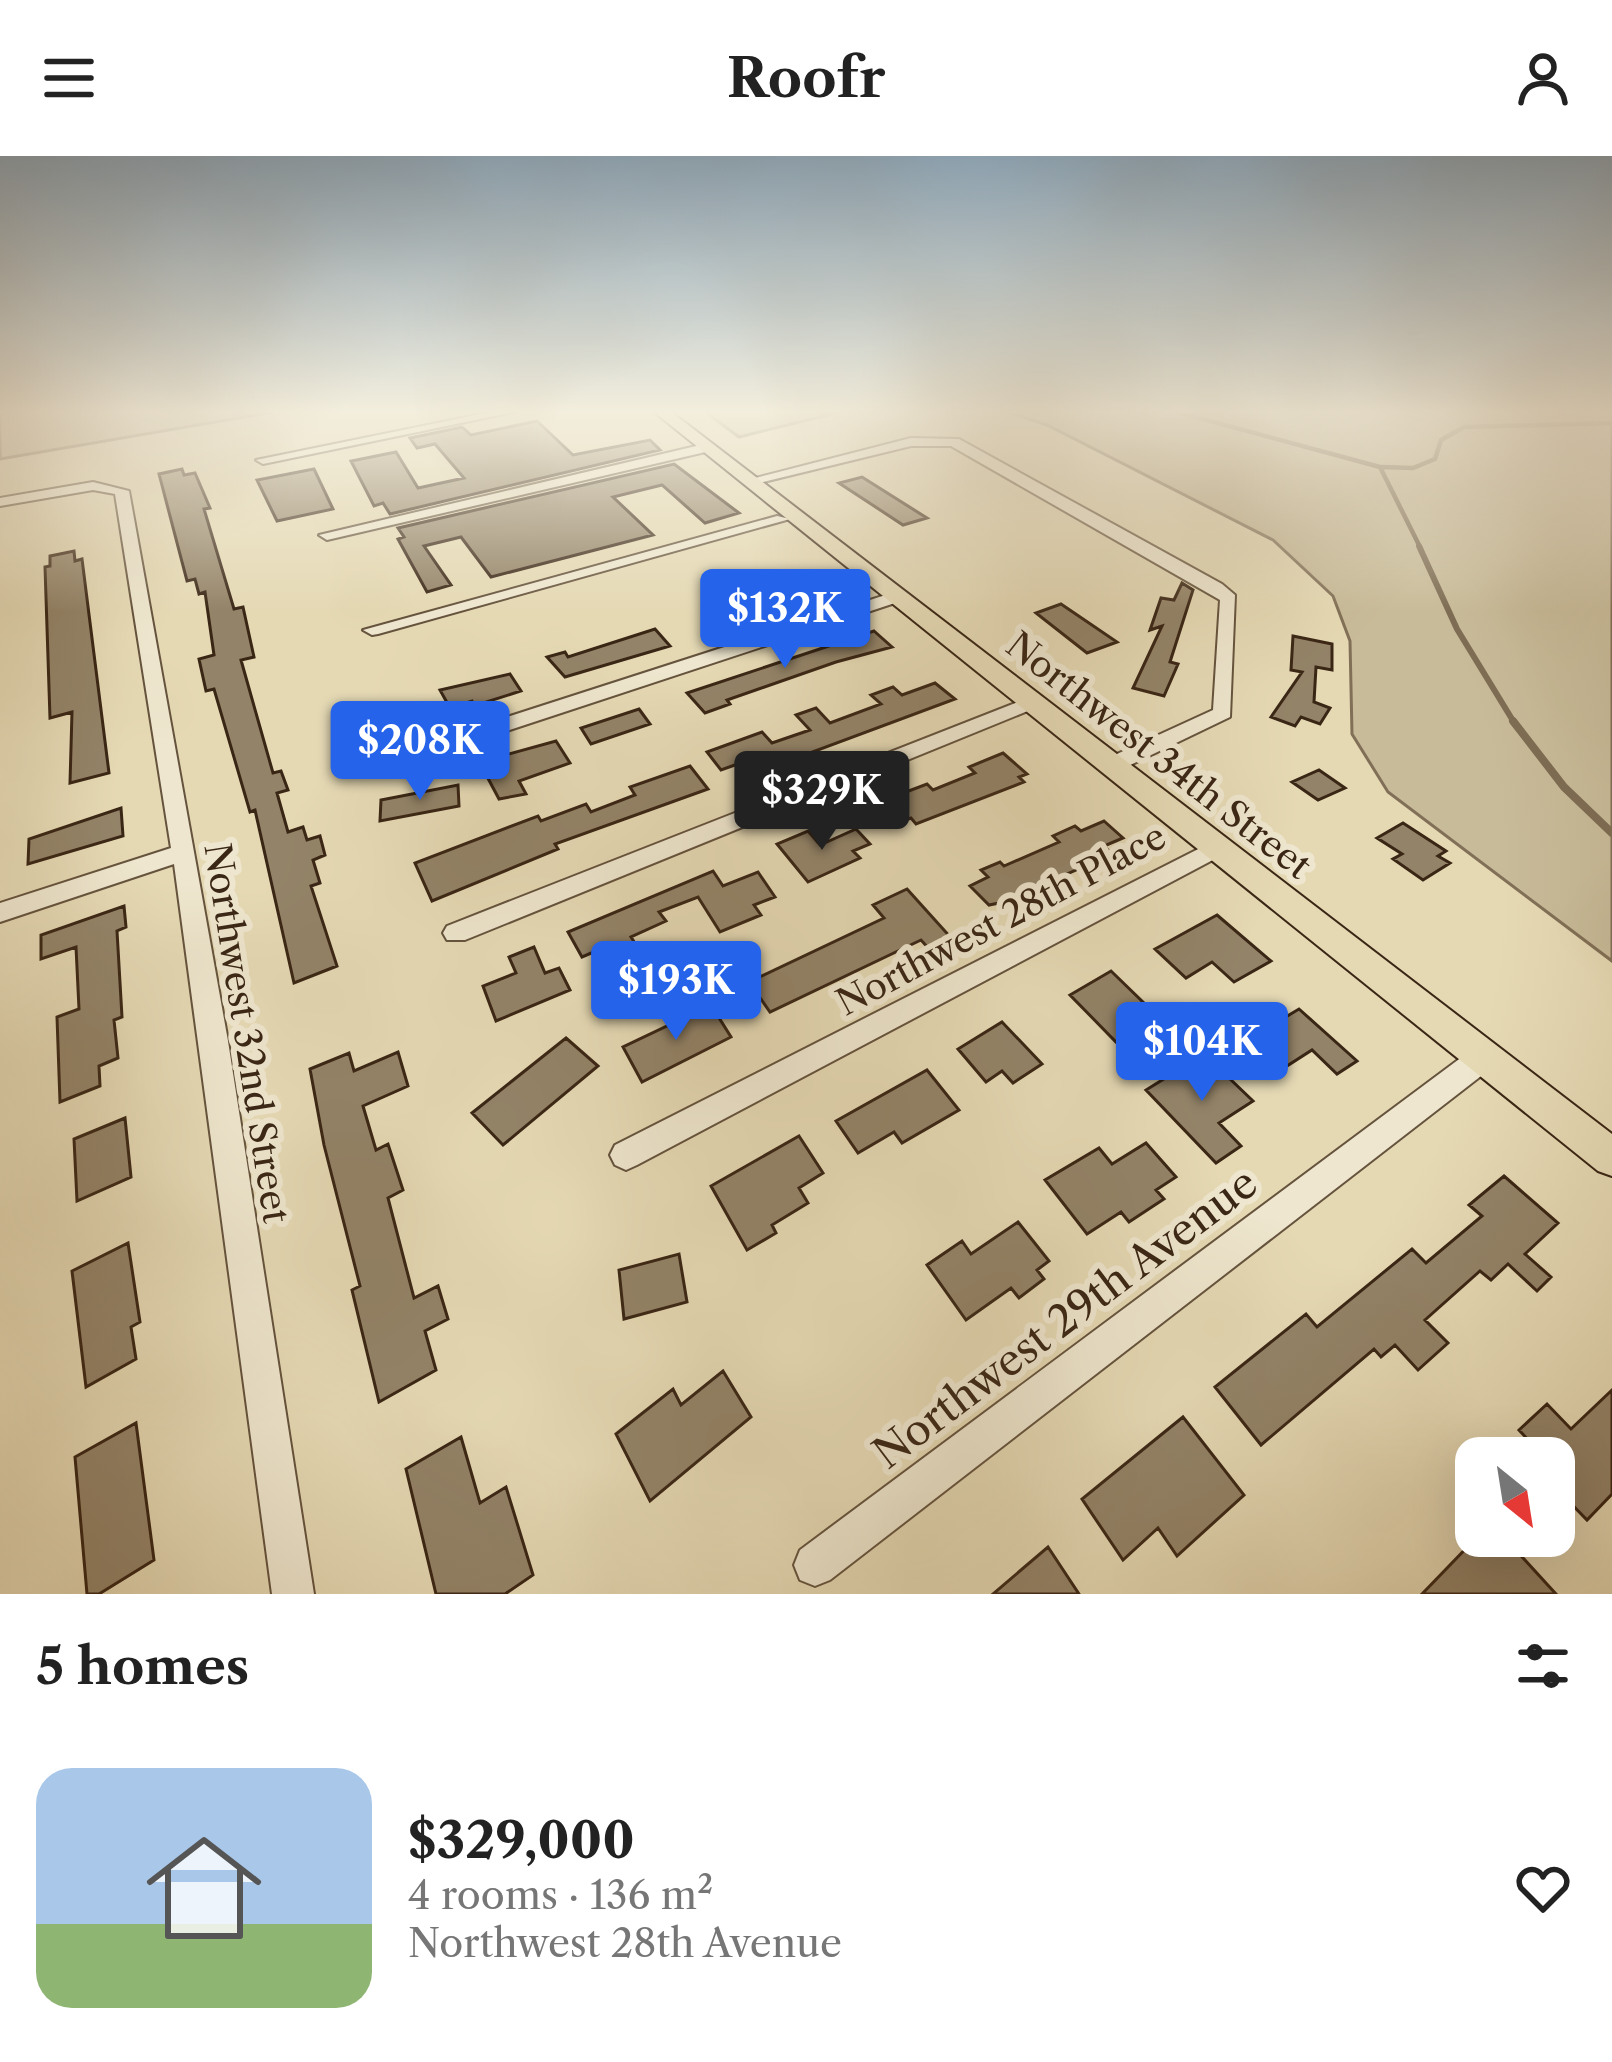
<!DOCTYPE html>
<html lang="en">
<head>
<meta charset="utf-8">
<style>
  :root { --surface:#fff; --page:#f2f2f2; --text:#222; --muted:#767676; --accent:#2563eb }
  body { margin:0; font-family:"Libre Caslon Text",serif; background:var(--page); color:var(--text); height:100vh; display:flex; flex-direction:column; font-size:45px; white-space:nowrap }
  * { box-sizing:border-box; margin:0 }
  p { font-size:39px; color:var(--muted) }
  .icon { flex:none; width:66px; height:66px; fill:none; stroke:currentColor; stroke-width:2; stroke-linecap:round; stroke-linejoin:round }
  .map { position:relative; height:1438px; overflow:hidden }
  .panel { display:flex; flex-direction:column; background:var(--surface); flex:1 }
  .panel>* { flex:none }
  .needle { width:78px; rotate:150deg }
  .buttons { position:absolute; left:1455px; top:1281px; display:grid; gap:24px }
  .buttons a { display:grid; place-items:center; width:120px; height:120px; border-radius:24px; background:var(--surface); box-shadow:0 12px 48px #0002; font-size:60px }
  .price { position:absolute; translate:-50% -102px; padding:0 27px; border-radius:12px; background:var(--accent); color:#fff; font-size:39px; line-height:78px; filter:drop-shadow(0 3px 6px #0008) }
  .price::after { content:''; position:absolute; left:50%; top:72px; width:36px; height:27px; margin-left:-18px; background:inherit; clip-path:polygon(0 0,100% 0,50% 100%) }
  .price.active { background:#222; color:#fff }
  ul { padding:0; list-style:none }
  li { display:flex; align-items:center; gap:36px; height:300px; padding:0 36px }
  li span { display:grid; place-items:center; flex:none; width:336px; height:240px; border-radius:36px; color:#555 }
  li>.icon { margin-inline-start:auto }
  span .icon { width:144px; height:144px; fill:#fffc; stroke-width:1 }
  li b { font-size:51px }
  h2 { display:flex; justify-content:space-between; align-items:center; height:144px; padding:0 36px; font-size:51px }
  header { display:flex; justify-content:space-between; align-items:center; height:156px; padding:0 36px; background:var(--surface); font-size:54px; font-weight:700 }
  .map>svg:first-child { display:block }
</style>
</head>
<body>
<header><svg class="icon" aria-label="menu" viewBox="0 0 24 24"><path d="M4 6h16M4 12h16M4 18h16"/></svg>Roofr<svg class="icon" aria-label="person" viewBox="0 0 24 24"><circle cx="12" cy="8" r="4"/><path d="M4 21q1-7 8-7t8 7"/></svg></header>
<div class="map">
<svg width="1612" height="1438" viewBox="0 0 1612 1438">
  <rect width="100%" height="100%" fill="#e5d9b4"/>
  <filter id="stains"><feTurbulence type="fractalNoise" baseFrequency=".00167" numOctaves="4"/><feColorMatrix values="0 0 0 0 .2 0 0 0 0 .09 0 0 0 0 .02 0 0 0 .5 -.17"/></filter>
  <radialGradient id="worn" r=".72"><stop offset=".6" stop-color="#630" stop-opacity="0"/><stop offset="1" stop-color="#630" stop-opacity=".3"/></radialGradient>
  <path fill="#c8bb99" stroke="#817057" stroke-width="3" d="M 0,255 L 279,255 L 0,303 Z
    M 704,255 L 844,255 L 739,281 Z
    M 1005,255 L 1612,255 L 1612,805 L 1388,636 L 1352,578 L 1350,485 L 1333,440 L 1273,384 L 1047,269 Z"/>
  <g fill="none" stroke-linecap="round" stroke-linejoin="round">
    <path stroke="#7e6d54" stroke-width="4.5" d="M 1173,255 L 1380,311 L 1421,393
      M 1381,311 L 1413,312 L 1435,303 L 1441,284 L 1464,271 L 1612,267"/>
    <path stroke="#7e6d54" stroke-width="6" d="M 1419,390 L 1457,473 L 1515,568"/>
    <path stroke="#7e6d54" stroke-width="8" d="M 1513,565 L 1564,631 L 1612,677"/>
  </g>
  <path fill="#938368" stroke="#3a2615" stroke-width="3" d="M 537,265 L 573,299 L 650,284 L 660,294 L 390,358 L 383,347 L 374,350 L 351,305 L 396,296 L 418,332 L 464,322 L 435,288 L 417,292 L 410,282 L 462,271 L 471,279 Z
    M 674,308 L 739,357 L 705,367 L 662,329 L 613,341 L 653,379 L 491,421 L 461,381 L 424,390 L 451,429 L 427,436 L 398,383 L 404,381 L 398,372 Z
    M 182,313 L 184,319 L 195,317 L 210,352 L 204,353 L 234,453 L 243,451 L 254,501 L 241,504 L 273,617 L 281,615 L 288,634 L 277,637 L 288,676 L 303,671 L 307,684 L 320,680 L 325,699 L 313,704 L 320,727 L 311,730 L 337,810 L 294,827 L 255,654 L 250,656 L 214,533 L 206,535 L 199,503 L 214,499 L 205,436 L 199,438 L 195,423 L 187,425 L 159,318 Z
    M 314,313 L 333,353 L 277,365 L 257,324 Z
    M 862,321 L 927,362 L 903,369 L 839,327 Z
    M 74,395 L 75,405 L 82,403 L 109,617 L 70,627 L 72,556 L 50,562 L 45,411 L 50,410 L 50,400 Z
    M 1182,427 L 1193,434 L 1170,506 L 1178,508 L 1164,540 L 1133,532 L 1162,470 L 1150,474 L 1161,442 L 1174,444 Z
    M 1061,448 L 1117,486 L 1087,497 L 1036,457 Z
    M 655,473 L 670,490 L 565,521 L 547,501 L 565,496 L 568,501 Z
    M 874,475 L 892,491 L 836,506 L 727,544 L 730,548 L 705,557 L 687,537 Z
    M 1293,480 L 1332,488 L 1332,514 L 1316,511 L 1314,546 L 1330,552 L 1320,568 L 1301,561 L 1295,570 L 1271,561 L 1302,516 L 1291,514 Z
    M 510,518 L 521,535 L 474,550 L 472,545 L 450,552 L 440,534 Z
    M 935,527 L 955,543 L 756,617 L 746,605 L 721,614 L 707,596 L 762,576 L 772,587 L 810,574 L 796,559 L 816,552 L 830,567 L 881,548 L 871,539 L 893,531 L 902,539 Z
    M 639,553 L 650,568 L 591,588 L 581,572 Z
    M 556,585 L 570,607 L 519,625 L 526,638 L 499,643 L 482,611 L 500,605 L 498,601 Z
    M 1003,597 L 1027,618 L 1019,621 L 1024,626 L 916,668 L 911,662 L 889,671 L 875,654 L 895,646 L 890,642 L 927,628 L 933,634 L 975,617 L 969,611 Z
    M 690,610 L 708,633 L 555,688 L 558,693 L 432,745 L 415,707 L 538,660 L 541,665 L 586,648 L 591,656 L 635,639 L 630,631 Z
    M 1319,614 L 1345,632 L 1318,644 L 1292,626 Z
    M 458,629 L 459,650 L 380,665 L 381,644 Z
    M 121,652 L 123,680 L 28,708 L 29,683 Z
    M 1104,665 L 1123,682 L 1104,690 L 1112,698 L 1004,746 L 989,749 L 970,730 L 988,721 L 981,714 L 1000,706 L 1004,710 L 1059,686 L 1053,680 L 1075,670 L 1081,675 Z
    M 1403,667 L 1446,695 L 1438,700 L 1450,707 L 1423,724 L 1393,703 L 1402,698 L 1377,682 Z
    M 856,673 L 870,688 L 853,695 L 860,702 L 808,726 L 777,688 L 808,675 L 820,689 Z
    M 713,715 L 723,730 L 758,716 L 775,741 L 754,749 L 761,759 L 720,776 L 698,741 L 659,756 L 666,765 L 631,781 L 640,795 L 612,807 L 603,792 L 582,801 L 568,776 Z
    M 907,733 L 953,784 L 931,795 L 921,784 L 770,856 L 749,826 L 884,762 L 873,749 Z
    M 124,750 L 126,771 L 117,775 L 122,861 L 114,864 L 118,902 L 99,910 L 100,930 L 60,946 L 57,861 L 79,853 L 76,791 L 41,803 L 41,779 Z
    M 1217,759 L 1271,805 L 1234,826 L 1212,806 L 1186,822 L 1155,793 Z
    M 534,791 L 545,817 L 559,812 L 570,834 L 496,865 L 483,830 L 516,817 L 509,801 Z
    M 1111,815 L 1147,850 L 1126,863 L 1137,874 L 1116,886 L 1070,839 Z
    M 711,849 L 731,881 L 642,926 L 623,891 Z
    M 1299,853 L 1357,905 L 1337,918 L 1312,894 L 1276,917 L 1244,886 Z
    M 1002,866 L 1042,908 L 1013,927 L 1002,915 L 986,926 L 958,893 Z
    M 566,882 L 598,910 L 503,989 L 472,957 Z
    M 398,896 L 408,930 L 363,950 L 376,994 L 388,988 L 403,1034 L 388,1042 L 414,1142 L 438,1130 L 448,1163 L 425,1175 L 436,1214 L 379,1246 L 352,1134 L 360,1130 L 324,989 L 310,913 L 349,897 L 354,915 Z
    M 1204,898 L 1253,945 L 1219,967 L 1241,990 L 1216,1007 L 1146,934 Z
    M 927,914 L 959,954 L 902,987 L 894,976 L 858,997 L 836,965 Z
    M 125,962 L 131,1021 L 77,1045 L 74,983 Z
    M 799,980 L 823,1017 L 799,1032 L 808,1047 L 772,1069 L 776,1077 L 747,1094 L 711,1030 Z
    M 1146,987 L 1176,1021 L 1156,1034 L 1164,1043 L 1129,1066 L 1121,1056 L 1087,1078 L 1045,1024 L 1099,992 L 1112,1008 Z
    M 1504,1020 L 1558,1067 L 1525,1098 L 1551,1121 L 1537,1135 L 1508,1108 L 1491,1124 L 1480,1115 L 1425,1164 L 1448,1187 L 1418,1214 L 1395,1189 L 1381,1201 L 1374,1193 L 1261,1289 L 1215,1231 L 1306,1158 L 1317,1171 L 1412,1093 L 1426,1107 L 1482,1060 L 1469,1049 Z
    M 1018,1066 L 1049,1105 L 1037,1114 L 1044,1123 L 1019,1142 L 1011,1132 L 966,1164 L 927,1109 L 962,1085 L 971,1098 Z
    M 128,1087 L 140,1166 L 131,1171 L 136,1203 L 86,1231 L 72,1115 Z
    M 679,1098 L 687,1146 L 624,1163 L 619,1114 Z
    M 723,1215 L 751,1261 L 650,1345 L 616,1278 L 673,1233 L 681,1249 Z
    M 1612,1234 L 1612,1338 L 1587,1364 L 1554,1330 L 1554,1302 L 1545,1302 L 1519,1274 L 1547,1248 L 1571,1273 Z
    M 1183,1261 L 1244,1339 L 1177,1400 L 1158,1372 L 1123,1404 L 1082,1343 Z
    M 136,1267 L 154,1404 L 99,1438 L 87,1438 L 75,1301 Z
    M 461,1281 L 480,1347 L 506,1331 L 533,1419 L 505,1438 L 436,1438 L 406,1313 Z
    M 1478,1380 L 1503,1380 L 1556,1438 L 1422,1438 Z
    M 1048,1391 L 1079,1438 L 993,1438 Z"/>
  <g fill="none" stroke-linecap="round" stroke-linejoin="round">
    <g stroke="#65533d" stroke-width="4">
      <path id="minor" d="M 496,255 L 519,255 L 263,308 L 256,304 Z
        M 911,282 L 959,283 L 1222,428 L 1235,439 L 1230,561 L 1122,613 L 1106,613 L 1103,608 L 1106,603 L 1213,554 L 1220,444 L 951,290 L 911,290 L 751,329 L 744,325 Z
        M 709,287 L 716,291 L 714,294 L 327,384 L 319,379 Z
        M 93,326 L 129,335 L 228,885 L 314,1438 L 272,1438 L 174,708 L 0,766 L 0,747 L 171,692 L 115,338 L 93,334 L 0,350 L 0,342 Z
        M 777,360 L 790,363 L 378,478 L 372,479 L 363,474 Z
        M 898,435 L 904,436 L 904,444 L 434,599 L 420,599 L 417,594 L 420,589 Z
        M 1033,540 L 1040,542 L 1040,550 L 465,784 L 447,784 L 443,777 L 447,770 Z
        M 1218,683 L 1230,691 L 1226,697 L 637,1009 L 626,1014 L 615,1009 L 610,999 L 615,989 Z
        M 1484,889 L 1494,892 L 1498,901 L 1494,910 L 830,1424 L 815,1430 L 800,1424 L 794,1409 L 800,1394 L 1474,892 Z"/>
    </g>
    <g stroke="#3a2615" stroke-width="4">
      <path id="major" d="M 653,255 L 670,255 L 1612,978 L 1612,1020 L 1598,1015 Z"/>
    </g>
    <use href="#minor" fill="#eee6ce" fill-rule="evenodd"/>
    <use href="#major" fill="#e5d9b4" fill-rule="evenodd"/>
  </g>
  <linearGradient id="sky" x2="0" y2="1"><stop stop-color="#8faabe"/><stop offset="0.56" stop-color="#f3eedd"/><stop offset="1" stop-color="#f3eedd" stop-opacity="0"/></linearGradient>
  <rect width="1612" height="456" fill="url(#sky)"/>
  <g text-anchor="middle" stroke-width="12" stroke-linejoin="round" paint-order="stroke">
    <g font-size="36" fill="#3a2615" stroke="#eee6ce">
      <text transform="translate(1159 599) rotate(38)" y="13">Northwest 34th Street</text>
      <text transform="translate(1001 763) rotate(-28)" y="13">Northwest 28th Place</text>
      <text transform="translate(247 877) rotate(81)" y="13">Northwest 32nd Street</text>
    </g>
    <g font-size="42" fill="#3a2615" stroke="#eee6ce">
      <text transform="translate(1065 1162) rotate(-37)" y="15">Northwest 29th Avenue</text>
    </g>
  </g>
  <rect width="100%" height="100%" filter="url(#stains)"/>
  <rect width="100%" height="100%" fill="url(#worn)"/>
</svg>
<div class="buttons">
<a><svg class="needle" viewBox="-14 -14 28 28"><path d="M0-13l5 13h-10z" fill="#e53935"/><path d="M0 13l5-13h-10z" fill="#767676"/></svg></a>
</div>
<b class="price" style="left:785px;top:515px">$132K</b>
<b class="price" style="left:420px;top:647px">$208K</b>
<b class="price active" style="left:822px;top:697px">$329K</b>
<b class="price" style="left:676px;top:887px">$193K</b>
<b class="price" style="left:1202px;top:948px">$104K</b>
</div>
<section class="panel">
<h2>5 homes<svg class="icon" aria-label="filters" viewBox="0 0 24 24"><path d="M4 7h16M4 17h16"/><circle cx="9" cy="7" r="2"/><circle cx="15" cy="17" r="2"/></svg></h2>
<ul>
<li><span style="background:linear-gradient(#a9c7e8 65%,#8fb573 0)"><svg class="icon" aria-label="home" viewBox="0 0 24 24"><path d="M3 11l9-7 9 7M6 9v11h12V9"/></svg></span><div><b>$329,000</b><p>4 rooms · 136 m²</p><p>Northwest 28th Avenue</p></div><svg class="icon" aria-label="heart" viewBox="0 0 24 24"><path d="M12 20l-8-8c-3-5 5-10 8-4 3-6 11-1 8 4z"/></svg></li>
</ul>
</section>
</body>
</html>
